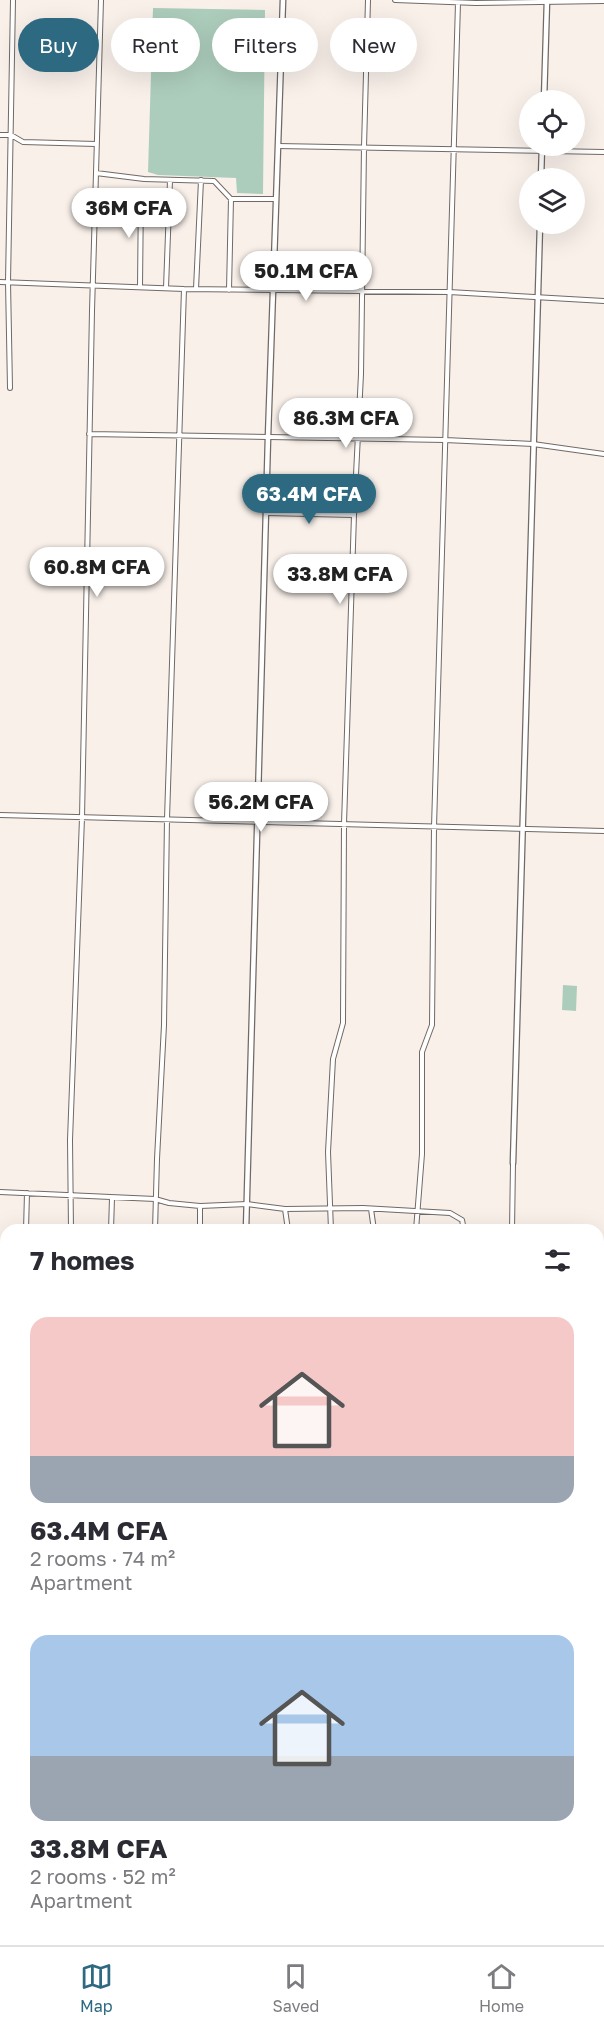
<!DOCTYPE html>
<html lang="en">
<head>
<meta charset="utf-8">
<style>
  :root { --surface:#fff; --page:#f2f2f3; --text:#2b2b33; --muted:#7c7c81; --line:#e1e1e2; --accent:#2d6a81 }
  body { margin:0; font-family:"Golos Text",sans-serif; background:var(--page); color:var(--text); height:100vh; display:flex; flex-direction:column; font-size:22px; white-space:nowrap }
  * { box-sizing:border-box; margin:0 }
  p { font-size:20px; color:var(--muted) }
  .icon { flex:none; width:33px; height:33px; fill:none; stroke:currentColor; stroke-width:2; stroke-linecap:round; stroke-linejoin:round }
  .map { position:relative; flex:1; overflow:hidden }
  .drawer { position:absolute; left:0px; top:1224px; width:604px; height:722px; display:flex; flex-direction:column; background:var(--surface); border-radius:18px 18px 0 0; box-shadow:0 6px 24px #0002 }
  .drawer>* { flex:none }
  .hud { position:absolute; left:18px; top:18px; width:568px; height:54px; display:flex; gap:12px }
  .tools { position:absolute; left:519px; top:90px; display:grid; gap:12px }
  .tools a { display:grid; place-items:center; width:66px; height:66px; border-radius:50%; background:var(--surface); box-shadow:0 6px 24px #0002; font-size:30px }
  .price { position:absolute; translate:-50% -51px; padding:0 14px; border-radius:21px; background:#fff; color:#222; font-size:20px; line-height:39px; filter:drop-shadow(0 2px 3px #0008) }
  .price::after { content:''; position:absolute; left:50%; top:36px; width:18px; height:14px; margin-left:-9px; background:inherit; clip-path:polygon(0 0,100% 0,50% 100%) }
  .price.on { background:var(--accent); color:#fff }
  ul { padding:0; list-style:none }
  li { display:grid; align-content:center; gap:12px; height:318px; padding:0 30px }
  li span { display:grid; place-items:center; height:186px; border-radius:18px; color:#555 }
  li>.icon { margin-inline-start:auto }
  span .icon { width:108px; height:108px; fill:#fffc; stroke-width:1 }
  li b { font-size:26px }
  h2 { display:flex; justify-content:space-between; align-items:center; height:72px; padding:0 30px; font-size:26px }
  .chip { padding:0 21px; border-radius:27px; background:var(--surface); box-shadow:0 6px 24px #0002; font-size:21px; line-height:54px }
  .chip.on { background:var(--accent); color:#fff }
  .dock { display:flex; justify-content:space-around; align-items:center; height:84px; border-top:2px solid var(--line); background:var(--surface); font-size:16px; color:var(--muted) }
  .dock a { display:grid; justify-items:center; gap:3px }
  .dock .on { color:var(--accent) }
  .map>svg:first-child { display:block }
</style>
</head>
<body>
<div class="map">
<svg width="604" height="1945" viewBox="0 0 604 1945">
  <rect width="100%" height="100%" fill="#f9f0ea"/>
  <path fill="#adcdbc" d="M 153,8 L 265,10 L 263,194 L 237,193 L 236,178 L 158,175 L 148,172 Z
    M 563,985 L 577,986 L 576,1011 L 562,1010 Z"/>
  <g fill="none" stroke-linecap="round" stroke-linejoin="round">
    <path stroke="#628e90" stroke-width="1.5" d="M 598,1268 L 604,1262
      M 0,1761 L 6,1771
      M 222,1940 L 237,1944 L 251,1945
      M 402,1940 L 414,1945"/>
    <g stroke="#716964" stroke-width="6">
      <path id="minor" d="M 395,0 L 476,3 L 604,1
        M 0,135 L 11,135 L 23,142 L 96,144
        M 278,146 L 604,152
        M 96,173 L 144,179 L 214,181 L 231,199 L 276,199
        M 95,191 L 141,192 L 140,287
        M 0,282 L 184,289 L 449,292 L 604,301
        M 166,288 L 170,180
        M 196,289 L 201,180
        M 229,290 L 231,199
        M 10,388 L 8,282 L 13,0
        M 89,434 L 445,440 L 533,444 L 604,454
        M 266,513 L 354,515
        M 0,815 L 604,831
        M 0,1192 L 155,1199 L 169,1203 L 200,1206 L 247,1204 L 285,1209 L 363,1208 L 450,1213 L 462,1220 L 464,1230
        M 200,1206 L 200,1230
        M 285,1209 L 288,1230
        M 371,1209 L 374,1230
        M 26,1230 L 27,1193
        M 71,1230 L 70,1140 L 82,818 L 92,311 L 101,0
        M 111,1230 L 112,1198
        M 155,1230 L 157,1159 L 164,1025 L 167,819 L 184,289
        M 331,1230 L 328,1152 L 333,1059 L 343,1023 L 344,824 L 354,515 L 361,374 L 364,147 L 368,0
        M 416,1230 L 422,1154 L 422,1052 L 432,1025 L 434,827 L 458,3
        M 512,1230 L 513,1163
        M 0,1396 L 6,1396
        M 598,1410 L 604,1410
        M 598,1489 L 600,1599
        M 0,1587 L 6,1586
        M 0,1618 L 6,1618
        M 0,1681 L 6,1683
        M 598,1740 L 604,1738
        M 598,1790 L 604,1790
        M 0,1837 L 6,1837
        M 598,1886 L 604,1887
        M 0,1887 L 6,1886
        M 598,1914 L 604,1914
        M 543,1940 L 549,1945
        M 294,1945 L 295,1940"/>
    </g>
    <g stroke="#716964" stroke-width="7">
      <path id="tertiary" d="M 544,100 L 547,0
        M 541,178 L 542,146
        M 513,1163 L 540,224
        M 246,1230 L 268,437 L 283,0"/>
    </g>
    <use href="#minor" stroke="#fff" stroke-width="4"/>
    <use href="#tertiary" stroke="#fff" stroke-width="4.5"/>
  </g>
</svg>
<div class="tools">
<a><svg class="icon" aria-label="locate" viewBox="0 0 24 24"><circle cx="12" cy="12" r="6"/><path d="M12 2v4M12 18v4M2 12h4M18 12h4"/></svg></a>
<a><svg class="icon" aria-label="layers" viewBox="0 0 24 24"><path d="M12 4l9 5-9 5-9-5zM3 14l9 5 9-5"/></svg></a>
</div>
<b class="price" style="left:129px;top:239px">36M CFA</b>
<b class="price" style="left:306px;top:302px">50.1M CFA</b>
<b class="price" style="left:346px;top:449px">86.3M CFA</b>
<b class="price on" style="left:309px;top:525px">63.4M CFA</b>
<b class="price" style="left:97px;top:598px">60.8M CFA</b>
<b class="price" style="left:340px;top:605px">33.8M CFA</b>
<b class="price" style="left:261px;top:833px">56.2M CFA</b>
<div class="hud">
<a class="chip on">Buy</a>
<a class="chip">Rent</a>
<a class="chip">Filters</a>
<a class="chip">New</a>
</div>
<section class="drawer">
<h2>7 homes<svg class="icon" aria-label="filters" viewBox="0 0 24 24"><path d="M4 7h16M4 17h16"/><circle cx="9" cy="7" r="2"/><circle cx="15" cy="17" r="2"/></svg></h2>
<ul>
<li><span style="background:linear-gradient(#f6c9c9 75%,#9aa5b1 0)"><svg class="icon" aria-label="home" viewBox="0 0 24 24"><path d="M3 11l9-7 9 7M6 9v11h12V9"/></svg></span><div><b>63.4M CFA</b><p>2 rooms · 74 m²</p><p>Apartment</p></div></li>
<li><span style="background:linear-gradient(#a9c7e8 65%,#9aa5b1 0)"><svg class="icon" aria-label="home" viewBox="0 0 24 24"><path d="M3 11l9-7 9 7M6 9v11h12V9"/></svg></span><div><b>33.8M CFA</b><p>2 rooms · 52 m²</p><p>Apartment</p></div></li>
</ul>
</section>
</div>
<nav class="dock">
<a class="on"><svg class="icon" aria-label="map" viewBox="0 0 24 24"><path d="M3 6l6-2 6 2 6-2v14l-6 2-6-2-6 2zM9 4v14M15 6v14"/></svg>Map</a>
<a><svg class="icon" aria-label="saved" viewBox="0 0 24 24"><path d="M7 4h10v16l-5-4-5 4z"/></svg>Saved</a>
<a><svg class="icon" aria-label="home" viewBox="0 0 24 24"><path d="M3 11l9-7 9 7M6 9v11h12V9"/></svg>Home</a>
</nav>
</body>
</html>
